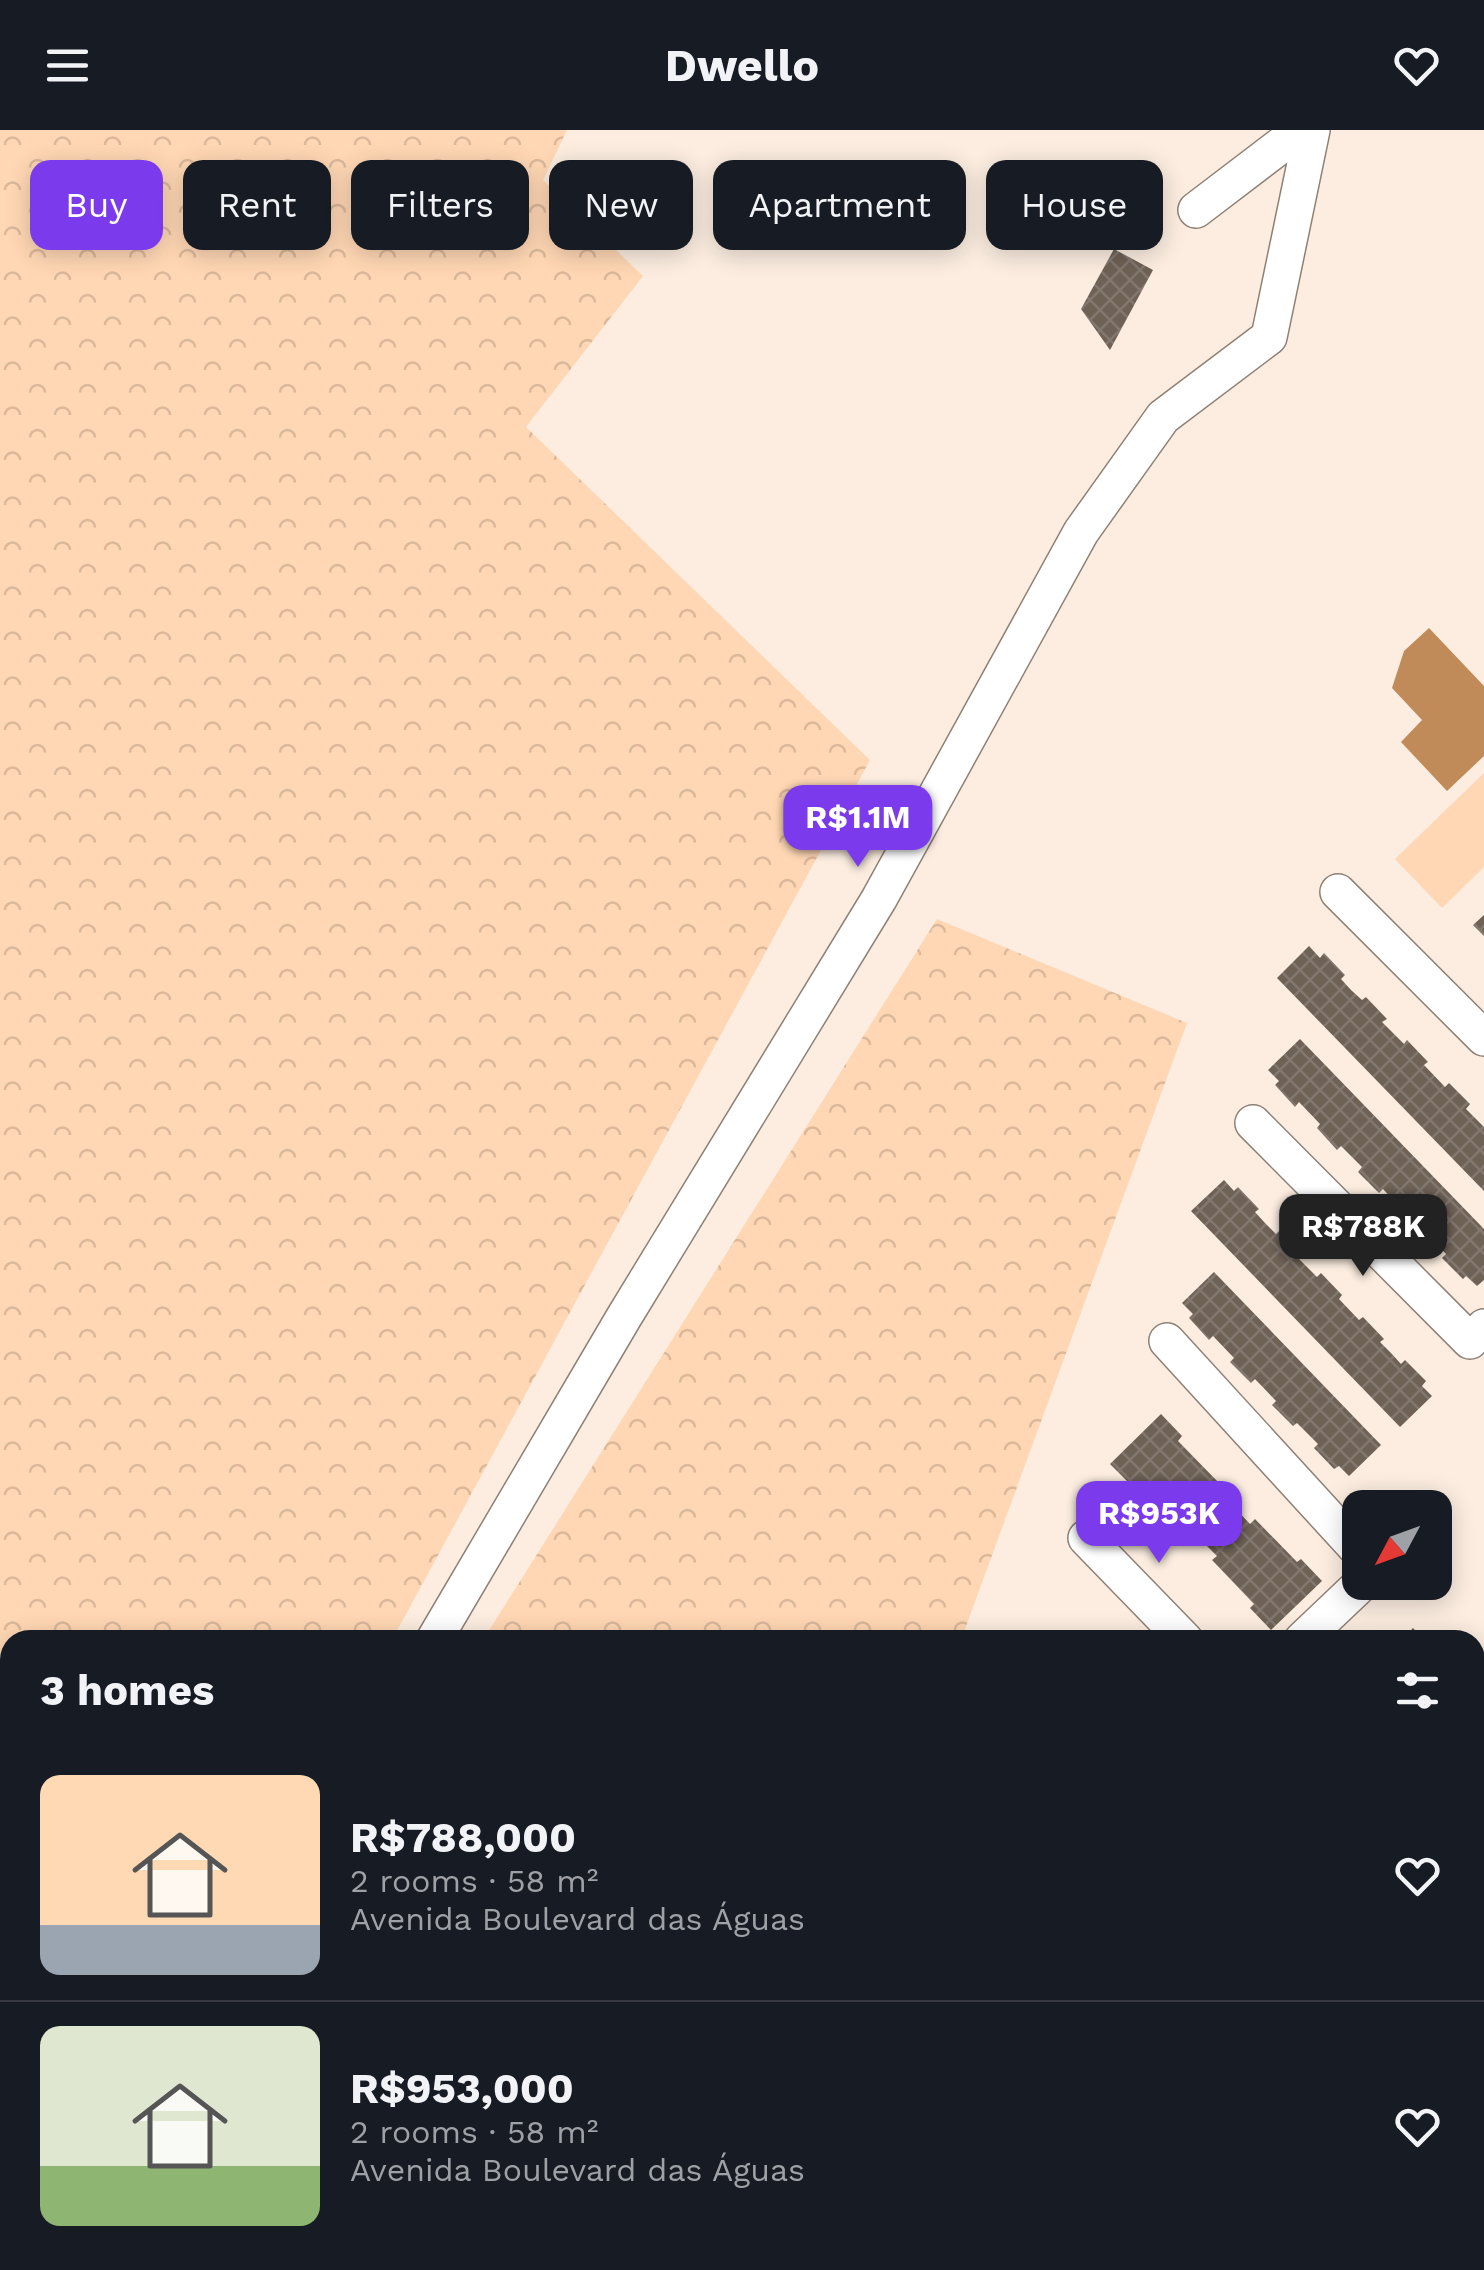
<!DOCTYPE html>
<html lang="en">
<head>
<meta charset="utf-8">
<style>
  :root { --surface:#171b24; --page:#242831; --text:#f1f3f6; --muted:#9ea1a6; --line:#363941; --accent:#7c3aed }
  body { margin:0; font-family:"Work Sans",sans-serif; background:var(--page); color:var(--text); height:100vh; display:flex; flex-direction:column; font-size:38px; white-space:nowrap }
  * { box-sizing:border-box; margin:0 }
  p { font-size:32px; color:var(--muted) }
  .icon { flex:none; width:55px; height:55px; fill:none; stroke:currentColor; stroke-width:2; stroke-linecap:round; stroke-linejoin:round }
  .map { position:relative; flex:1; overflow:hidden }
  .details { position:absolute; left:0px; top:1500px; width:1485px; height:640px; display:flex; flex-direction:column; background:var(--surface); border-radius:30px 30px 0 0; box-shadow:0 5px 25px #0003 }
  .details>* { flex:none }
  .top-card { position:absolute; left:30px; top:30px; width:1425px; height:90px; display:flex; gap:20px }
  .needle { width:65px; rotate:229deg }
  .fabs { position:absolute; left:1342px; top:1360px; display:grid; gap:20px }
  .fabs a { display:grid; place-items:center; width:110px; height:110px; border-radius:20px; background:var(--surface); box-shadow:0 5px 25px #0003; font-size:50px }
  .price { position:absolute; translate:-50% -85px; padding:0 22px; border-radius:20px; background:var(--accent); color:#fff; font-size:32px; line-height:65px; filter:drop-shadow(0 2px 5px #0008) }
  .price::after { content:''; position:absolute; left:50%; top:60px; width:30px; height:22px; margin-left:-15px; background:inherit; clip-path:polygon(0 0,100% 0,50% 100%) }
  .price.on { background:#222; color:#fff }
  ul { padding:0; list-style:none }
  li { display:flex; align-items:center; gap:30px; height:250px; padding:0 40px }
  li+li { border-top:2px solid var(--line) }
  li span { display:grid; place-items:center; flex:none; width:280px; height:200px; border-radius:20px; color:#555 }
  li>.icon { margin-inline-start:auto }
  span .icon { width:120px; height:120px; fill:#fffc; stroke-width:1 }
  li b { font-size:42px }
  h2 { display:flex; justify-content:space-between; align-items:center; height:120px; padding:0 40px; font-size:42px }
  .pill { padding:0 35px; border-radius:20px; background:var(--surface); box-shadow:0 5px 25px #0003; font-size:35px; line-height:90px }
  .pill.on { background:var(--accent); color:#fff }
  header { display:flex; justify-content:space-between; align-items:center; height:130px; padding:0 40px; background:var(--surface); font-size:45px; font-weight:700 }
  .map>svg:first-child { display:block }
</style>
</head>
<body>
<header><svg class="icon" aria-label="menu" viewBox="0 0 24 24"><path d="M4 6h16M4 12h16M4 18h16"/></svg>Dwello<svg class="icon" aria-label="heart" viewBox="0 0 24 24"><path d="M12 20l-8-8c-3-5 5-10 8-4 3-6 11-1 8 4z"/></svg></header>
<div class="map">
<svg width="1484" height="2140" viewBox="0 0 1484 2140">
  <defs>
    <pattern id="forest-crowns" width="20" height="18" patternUnits="userSpaceOnUse" patternTransform="scale(2.5)"><rect width="20" height="18" fill="#ffd7b4"/><path d="M2 6a3 3 0 1 1 6 0M12 15a3 3 0 1 1 6 0" fill="none" stroke="#dbb89a"/></pattern>
    <pattern id="building-cross-hatch" width="8" height="8" patternUnits="userSpaceOnUse" patternTransform="scale(2.5)"><rect width="8" height="8" fill="#6e6156"/><path d="M0 0l8 8M0 8l8-8" fill="none" stroke="#827870"/></pattern>
  </defs>
  <rect width="100%" height="100%" fill="#fcede0"/>
  <path fill="url(#forest-crowns)" d="M 0,0 L 567,0 L 543,50 L 643,146 L 526,297 L 870,630 L 392,1510 L 10,1510 L 10,2130 L 55,2130 L 49,2140 L 0,2140 Z
    M 937,789 L 1187,893 L 961,1510 L 483,1510 Z
    M 181,2130 L 734,2130 L 730,2140 L 182,2140 L 179,2136 Z"/>
  <path fill="#ffd7b4" d="M 1484,643 L 1484,737 L 1442,778 L 1395,729 Z"/>
  <path fill="#c18b59" d="M 1429,498 L 1484,556 L 1484,626 L 1447,661 L 1401,612 L 1422,590 L 1392,558 L 1404,521 Z"/>
  <path fill="url(#building-cross-hatch)" d="M 1114,119 L 1153,140 L 1110,220 L 1081,179 Z
    M 1484,785 L 1484,806 L 1473,795 Z
    M 1309,816 L 1320,828 L 1324,823 L 1345,845 L 1341,849 L 1351,860 L 1362,870 L 1366,867 L 1387,889 L 1382,892 L 1404,914 L 1407,910 L 1428,932 L 1424,935 L 1445,957 L 1449,953 L 1470,974 L 1466,979 L 1484,997 L 1484,1061 L 1277,848 Z
    M 1300,909 L 1484,1099 L 1484,1150 L 1477,1156 L 1466,1146 L 1463,1149 L 1442,1128 L 1446,1124 L 1425,1102 L 1420,1106 L 1400,1084 L 1404,1081 L 1393,1070 L 1383,1059 L 1379,1063 L 1358,1042 L 1362,1037 L 1341,1016 L 1337,1020 L 1317,998 L 1320,994 L 1299,972 L 1295,977 L 1275,955 L 1279,951 L 1268,940 Z
    M 1224,1050 L 1234,1061 L 1238,1057 L 1259,1079 L 1255,1082 L 1265,1093 L 1276,1104 L 1280,1100 L 1301,1122 L 1296,1126 L 1317,1147 L 1321,1143 L 1342,1165 L 1339,1169 L 1359,1190 L 1363,1187 L 1384,1209 L 1380,1212 L 1391,1223 L 1401,1234 L 1405,1230 L 1426,1251 L 1422,1256 L 1432,1266 L 1400,1297 L 1191,1081 Z
    M 1214,1142 L 1381,1315 L 1349,1346 L 1339,1336 L 1334,1339 L 1314,1318 L 1318,1314 L 1297,1293 L 1293,1296 L 1272,1275 L 1276,1271 L 1255,1249 L 1251,1253 L 1230,1232 L 1234,1228 L 1213,1206 L 1209,1210 L 1189,1188 L 1193,1184 L 1182,1173 Z
    M 1161,1284 L 1182,1306 L 1178,1311 L 1220,1354 L 1216,1358 L 1250,1394 L 1255,1389 L 1297,1432 L 1301,1429 L 1322,1451 L 1271,1500 L 1250,1478 L 1254,1474 L 1212,1430 L 1217,1426 L 1203,1412 L 1214,1401 L 1208,1394 L 1196,1405 L 1182,1391 L 1178,1395 L 1136,1351 L 1132,1356 L 1110,1334 Z
    M 1413,1498 L 1424,1510 L 1401,1510 Z
    M 1475,1602 L 1484,1611 L 1484,1688 L 1475,1679 Z
    M 1484,1692 L 1484,1717 L 1475,1708 L 1475,1701 Z
    M 949,2130 L 1000,2130 L 1011,2140 L 959,2140 Z
    M 1079,2130 L 1131,2130 L 1141,2140 L 1083,2140 L 1076,2133 Z
    M 1394,2130 L 1448,2130 L 1458,2140 L 1383,2140 Z"/>
  <g fill="none" stroke-linecap="round" stroke-linejoin="round">
    <g stroke="#8e8175" stroke-width="38">
      <path id="minor" d="M 1196,80 L 1301,0
        M 1338,762 L 1484,908
        M 1253,993 L 1470,1211 L 1484,1197
        M 1167,1211 L 1360,1422
        M 1086,1408 L 1185,1510
        M 434,1510 L 624,1187 L 879,769 L 1081,402 L 1163,287 L 1269,207 L 1312,0
        M 1302,1510 L 1363,1452
        M 1475,1805 L 1484,1814
        M 851,2130 L 860,2140
        M 1219,2130 L 1229,2140"/>
    </g>
    <use href="#minor" stroke="#fff" stroke-width="35"/>
  </g>
</svg>
<div class="fabs">
<a><svg class="needle" viewBox="-14 -14 28 28"><path d="M0-13l5 13h-10z" fill="#e53935"/><path d="M0 13l5-13h-10z" fill="#9ea1a6"/></svg></a>
</div>
<b class="price" style="left:858px;top:740px">R$1.1M</b>
<b class="price on" style="left:1363px;top:1149px">R$788K</b>
<b class="price" style="left:1159px;top:1436px">R$953K</b>
<div class="top-card">
<a class="pill on">Buy</a>
<a class="pill">Rent</a>
<a class="pill">Filters</a>
<a class="pill">New</a>
<a class="pill">Apartment</a>
<a class="pill">House</a>
</div>
<section class="details">
<h2>3 homes<svg class="icon" aria-label="filters" viewBox="0 0 24 24"><path d="M4 7h16M4 17h16"/><circle cx="9" cy="7" r="2"/><circle cx="15" cy="17" r="2"/></svg></h2>
<ul>
<li><span style="background:linear-gradient(#ffd9b3 75%,#9aa5b1 0)"><svg class="icon" aria-label="home" viewBox="0 0 24 24"><path d="M3 11l9-7 9 7M6 9v11h12V9"/></svg></span><div><b>R$788,000</b><p>2 rooms · 58 m²</p><p>Avenida Boulevard das Águas</p></div><svg class="icon" aria-label="heart" viewBox="0 0 24 24"><path d="M12 20l-8-8c-3-5 5-10 8-4 3-6 11-1 8 4z"/></svg></li>
<li><span style="background:linear-gradient(#dfe7d0 70%,#8fb573 0)"><svg class="icon" aria-label="home" viewBox="0 0 24 24"><path d="M3 11l9-7 9 7M6 9v11h12V9"/></svg></span><div><b>R$953,000</b><p>2 rooms · 58 m²</p><p>Avenida Boulevard das Águas</p></div><svg class="icon" aria-label="heart" viewBox="0 0 24 24"><path d="M12 20l-8-8c-3-5 5-10 8-4 3-6 11-1 8 4z"/></svg></li>
</ul>
</section>
</div>
</body>
</html>
